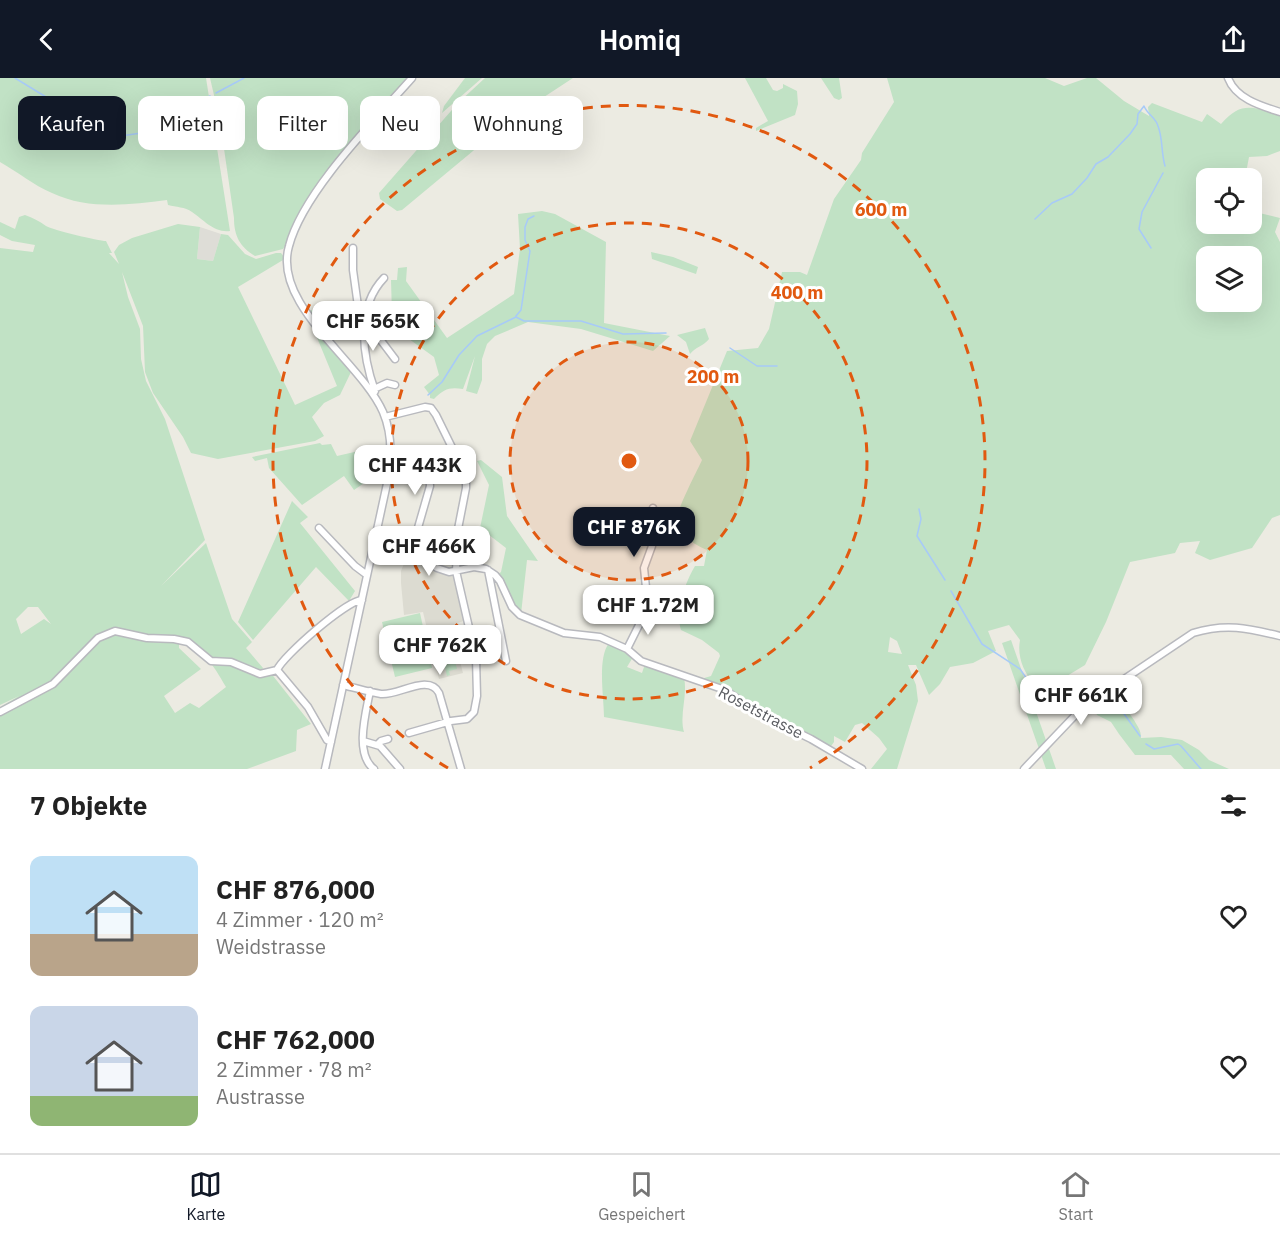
<!DOCTYPE html>
<html lang="de">
<head>
<meta charset="utf-8">
<style>
  :root { --surface:#fff; --page:#f6f6f6; --text:#222; --muted:#767676; --line:#e0e0e0; --accent:#111827 }
  body { margin:0; font-family:"IBM Plex Sans",sans-serif; background:var(--page); color:var(--text); height:100vh; display:flex; flex-direction:column; font-size:22px; white-space:nowrap }
  * { box-sizing:border-box; margin:0 }
  p { font-size:20px; color:var(--muted) }
  .icon { flex:none; width:33px; height:33px; fill:none; stroke:currentColor; stroke-width:2; stroke-linecap:round; stroke-linejoin:round }
  .map { position:relative; height:691px; overflow:hidden }
  .details { display:flex; flex-direction:column; background:var(--surface); flex:1 }
  .details>* { flex:none }
  .guide { position:absolute; left:18px; top:18px; width:600px; height:54px; display:flex; gap:12px }
  .controls { position:absolute; left:1196px; top:90px; display:grid; gap:12px }
  .controls a { display:grid; place-items:center; width:66px; height:66px; border-radius:12px; background:var(--surface); box-shadow:0 6px 24px #0002; font-size:30px }
  .price { position:absolute; translate:-50% -51px; padding:0 14px; border-radius:12px; background:#fff; color:#222; font-size:20px; line-height:39px; filter:drop-shadow(0 2px 3px #0008) }
  .price::after { content:''; position:absolute; left:50%; top:36px; width:18px; height:14px; margin-left:-9px; background:inherit; clip-path:polygon(0 0,100% 0,50% 100%) }
  .price.selected { background:var(--accent); color:#fff }
  ul { padding:0; list-style:none }
  li { display:flex; align-items:center; gap:18px; height:150px; padding:0 30px }
  li span { display:grid; place-items:center; flex:none; width:168px; height:120px; border-radius:12px; color:#555 }
  li>.icon { margin-inline-start:auto }
  span .icon { width:72px; height:72px; fill:#fffc; stroke-width:1 }
  li b { font-size:26px }
  h2 { display:flex; justify-content:space-between; align-items:center; height:72px; padding:0 30px; font-size:26px }
  .chip { padding:0 21px; border-radius:12px; background:var(--surface); box-shadow:0 6px 24px #0002; font-size:21px; line-height:54px }
  .chip.selected { background:var(--accent); color:#fff }
  header { display:flex; justify-content:space-between; align-items:center; height:78px; padding:0 30px; background:var(--accent); color:#fff; font-size:27px; font-weight:600 }
  .tabs { display:flex; justify-content:space-around; align-items:center; height:84px; border-top:2px solid var(--line); background:var(--surface); font-size:16px; color:var(--muted) }
  .tabs a { display:grid; justify-items:center; gap:3px }
  .tabs .selected { color:var(--accent) }
  .map>svg:first-child { display:block }
</style>
</head>
<body>
<header><svg class="icon" aria-label="back" viewBox="0 0 24 24"><path d="M15 5l-7 7 7 7"/></svg>Homiq<svg class="icon" aria-label="share" viewBox="0 0 24 24"><path d="M12 15V3M7 8l5-5 5 5M5 13v7h14v-7"/></svg></header>
<div class="map">
<svg width="1280" height="691" viewBox="0 0 1280 691">
  <rect width="100%" height="100%" fill="#ecebe2"/>
  <path fill="#deddd7" d="M 200,149 L 221,156 L 213,183 L 197,181 Z"/>
  <path fill="#dcdbd1" d="M 403,476 L 454,497 L 467,542 L 454,546 L 455,564 L 463,595 L 439,601 L 423,534 L 404,537 L 401,505 L 401,493 L 405,483 Z"/>
  <path fill="#c1e2c5" fill-rule="evenodd" d="M 0,0 L 206,0 L 230,153 C 214,155 204,142 192,134 C 185,129 176,129 168,127 L 167,122 C 129,127 88,132 52,115 C 33,107 18,94 0,84 Z
    M 210,0 L 410,0 L 372,40 L 371,39 L 369,44 L 312,116 L 291,151 L 285,168 L 283,171 L 255,178 C 240,169 234,158 234,140 L 220,43 Z
    M 465,0 L 482,0 L 442,35 L 444,28 Z
    M 485,0 L 573,0 L 515,38 L 402,132 L 397,133 L 380,121 L 379,115 L 458,25 Z
    M 745,0 L 766,0 L 773,12 L 777,13 L 783,10 L 783,6 L 797,13 L 798,26 L 795,37 L 756,53 L 756,50 L 768,43 Z
    M 821,0 L 839,0 L 842,20 L 839,22 L 834,20 Z
    M 887,0 L 1045,0 L 1064,8 L 1087,0 L 1096,0 L 1124,23 L 1149,38 L 1148,29 L 1152,25 L 1202,44 L 1207,36 L 1221,46 C 1242,22 1252,30 1280,36 L 1280,73 L 1267,78 L 1249,79 L 1245,100 L 1206,100 L 1206,146 L 1251,146 L 1251,133 L 1280,140 L 1275,154 L 1280,164 L 1280,437 L 1272,440 L 1252,470 L 1210,482 L 1195,475 L 1200,463 L 1180,465 L 1175,475 L 1130,484 L 1106,544 L 1085,587 L 1062,601 L 1057,614 C 1050,612 1039,610 1035,606 C 1023,595 1017,577 1020,562 L 1009,547 L 988,553 L 996,573 L 973,585 L 950,589 L 940,606 L 929,617 L 916,587 L 908,587 L 916,607 L 918,623 L 897,691 L 871,691 L 887,671 L 879,660 L 862,645 L 855,647 L 845,664 L 834,658 L 834,664 L 829,671 L 809,656 L 754,631 L 745,625 L 737,615 L 701,601 L 711,598 L 720,578 L 719,575 L 702,562 L 681,552 C 675,534 685,504 695,488 L 704,488 L 707,472 C 692,466 678,455 678,438 C 678,429 697,393 702,382 L 690,363 L 727,273 L 758,270 L 769,251 L 782,194 L 800,194 L 807,197 L 834,121 L 861,82 L 862,75 L 894,24 ZM 1206,178 L 1251,178 L 1251,224 L 1206,224 ZM 890,559 L 897,563 L 902,576 L 888,574 Z
    M 542,133 L 555,136 L 606,164 L 604,245 L 670,258 L 653,273 L 581,251 L 528,244 L 495,258 L 487,266 L 482,281 L 482,302 L 477,316 L 466,313 L 475,278 L 463,311 C 449,309 444,311 434,321 L 430,320 L 430,317 L 424,309 L 439,297 L 434,279 L 409,261 L 392,237 L 391,202 L 397,202 L 398,190 L 407,189 L 406,203 L 447,260 L 514,216 L 520,171 L 518,136 Z
    M 25,137 C 33,140 39,143 46,148 C 52,152 99,163 106,163 L 112,175 L 109,175 L 119,186 L 114,174 L 119,167 L 132,160 L 178,146 L 200,149 L 197,181 L 213,183 L 221,156 L 228,157 L 245,176 L 256,181 L 276,175 L 281,175 L 284,179 L 283,182 L 238,209 L 295,327 L 337,308 L 311,245 L 351,294 L 340,317 L 324,325 L 312,339 L 324,358 L 315,363 L 218,381 L 191,375 L 183,359 L 153,315 L 145,294 L 143,248 L 122,194 L 128,219 L 140,251 L 141,281 L 146,303 L 165,341 L 205,462 L 161,508 L 206,465 L 232,541 L 252,564 L 246,570 L 263,590 L 260,595 L 270,594 L 311,646 L 297,652 L 296,673 L 247,691 L 0,691 L 0,629 L 19,618 L 0,627 L 0,170 L 33,174 L 35,167 L 12,163 L 0,157 L 0,144 L 15,151 L 19,139 ZM 28,529 L 38,529 L 51,546 L 44,541 L 21,556 L 16,541 ZM 179,563 C 205,573 212,585 226,609 L 199,630 L 190,625 L 175,635 L 164,618 L 201,591 L 179,570 Z
    M 651,174 L 673,179 L 698,189 L 696,196 L 652,181 Z
    M 337,227 L 341,252 L 329,260 L 308,233 Z
    M 705,250 L 709,261 C 704,268 695,269 690,276 L 686,264 L 677,257 Z
    M 320,365 L 322,367 L 331,366 L 337,378 L 363,372 L 373,399 L 354,412 L 344,398 L 302,427 L 269,390 L 267,380 L 255,383 L 252,379 Z
    M 481,382 L 502,399 L 507,438 L 538,483 L 527,482 L 521,536 L 497,497 L 501,494 L 506,470 L 480,450 L 489,407 L 477,383 Z
    M 292,423 L 308,439 L 300,445 L 355,513 L 349,523 L 316,489 L 253,562 L 238,544 Z
    M 420,535 L 432,590 L 395,599 L 382,544 Z
    M 454,553 L 454,564 L 440,567 L 438,558 Z
    M 1011,562 L 1056,691 L 1046,691 L 1002,565 Z
    M 609,565 L 626,573 L 625,575 L 633,579 L 627,589 L 642,595 L 645,586 L 684,600 C 688,617 679,637 684,654 L 604,639 C 604,619 597,581 609,565 Z
    M 451,566 L 457,591 L 449,593 L 450,597 L 447,598 L 440,569 Z
    M 1100,622 C 1119,625 1124,626 1134,642 C 1138,649 1141,652 1141,660 L 1161,659 L 1182,662 L 1199,672 L 1209,682 L 1229,691 L 1184,691 L 1171,677 L 1135,677 L 1119,656 L 1111,644 L 1097,637 L 1094,631 Z"/>
  <g fill="none" stroke-linecap="round" stroke-linejoin="round">
    <path stroke="#a7caf8" stroke-width="1.5" d="M 15,0 L 51,22 L 97,56 L 114,59 L 148,54 L 210,18
      M 216,15 L 244,0
      M 1035,141 L 1052,125 L 1072,116 L 1087,100 L 1096,86 L 1108,79 L 1130,56 L 1137,46 L 1138,36 L 1144,28 C 1147,36 1156,40 1158,48 C 1163,61 1161,74 1165,88
      M 1151,170 L 1139,151 L 1142,134 L 1163,95
      M 516,238 L 521,232 L 530,173 L 525,162 L 525,149 L 528,141 L 534,138
      M 730,270 L 757,288 L 777,288
      M 428,317 L 442,304 L 459,277 L 477,258 L 516,239 L 524,243 L 581,243 L 623,256 L 666,255
      M 919,431 L 921,441 L 917,458 L 945,502
      M 951,513 L 982,566 L 1020,591 L 1029,604 L 1040,612 L 1076,622
      M 1097,626 L 1122,633 L 1140,658
      M 1146,666 L 1154,671 L 1178,666 L 1181,668 L 1201,691"/>
    <g stroke="#b8b9be" stroke-width="9">
      <path id="minor" d="M 1228,0 C 1236,21 1261,28 1280,34
        M 353,170 L 353,192 L 361,250 L 364,253
        M 365,246 L 370,248 L 395,281
        M 374,311 L 387,305 L 395,307
        M 373,316 L 375,313 C 362,277 356,229 384,200
        M 385,339 L 425,329 L 431,330 L 436,337 L 466,398 L 466,410 L 458,451 L 456,493 L 476,580 L 477,618 L 474,634 L 467,641 L 451,643 L 409,655
        M 391,375 L 418,374 L 429,395 L 430,408 L 411,474
        M 319,450 L 355,488 L 367,497
        M 374,465 L 411,474 L 437,490 L 449,494 L 474,489 L 486,491 L 495,497 L 500,503 L 512,529 L 520,537 L 564,555 L 600,559 L 627,571 L 641,583 L 725,612 L 756,634 L 811,661 L 862,691
        M 488,492 L 506,583
        M 627,571 L 648,529 L 644,490 L 652,468 L 655,443 L 653,430
        M 343,607 C 356,610 368,614 381,616 C 398,618 429,595 439,615 L 461,691
        M 370,613 C 366,634 354,676 374,691
        M 0,634 L 53,606 L 98,560 L 115,553 L 147,560 L 174,561 L 188,564 L 211,583 L 231,584 L 260,596 L 277,592
        M 363,663 L 380,668 L 400,691
        M 331,664 L 327,662 L 308,629 L 277,592 C 283,578 347,522 362,522
        M 378,666 L 381,663 L 388,661
        M 325,691 L 388,401 C 392,378 392,355 383,334 C 361,284 272,227 289,168 C 303,114 374,43 412,0
        M 1024,691 L 1084,628 L 1193,555 C 1226,545 1247,550 1280,558"/>
    </g>
    <use href="#minor" stroke="#fff" stroke-width="6"/>
  </g>
  <circle cx="629" cy="383" r="119" fill="#e15910" fill-opacity=".12"/>
  <g fill="none" stroke="#e15910" stroke-width="3" stroke-dasharray="10 8">
    <circle cx="629" cy="383" r="119"/>
    <circle cx="629" cy="383" r="238"/>
    <path d="M448 690A356 356 0 1 1 810 690"/>
  </g>
  <g text-anchor="middle" stroke-width="6" stroke-linejoin="round" paint-order="stroke">
    <g font-size="16" fill="#5b5d62" stroke="#fff">
      <text transform="translate(761 634) rotate(28)" y="6">Rosetstrasse</text>
    </g>
  </g>
  <circle cx="629" cy="383" r="9" fill="#e15910" stroke="#fff" stroke-width="3"/>
  <g font-size="18" text-anchor="middle" font-weight="bold" fill="#e15910" stroke="#fff" stroke-width="6" stroke-linejoin="round" paint-order="stroke">
    <text x="881" y="138">600 m</text>
    <text x="797" y="221">400 m</text>
    <text x="713" y="305">200 m</text>
  </g>
</svg>
<div class="controls">
<a><svg class="icon" aria-label="locate" viewBox="0 0 24 24"><circle cx="12" cy="12" r="6"/><path d="M12 2v4M12 18v4M2 12h4M18 12h4"/></svg></a>
<a><svg class="icon" aria-label="layers" viewBox="0 0 24 24"><path d="M12 4l9 5-9 5-9-5zM3 14l9 5 9-5"/></svg></a>
</div>
<b class="price" style="left:373px;top:274px">CHF 565K</b>
<b class="price" style="left:415px;top:418px">CHF 443K</b>
<b class="price selected" style="left:634px;top:480px">CHF 876K</b>
<b class="price" style="left:429px;top:499px">CHF 466K</b>
<b class="price" style="left:648px;top:558px">CHF 1.72M</b>
<b class="price" style="left:440px;top:598px">CHF 762K</b>
<b class="price" style="left:1081px;top:648px">CHF 661K</b>
<div class="guide">
<a class="chip selected">Kaufen</a>
<a class="chip">Mieten</a>
<a class="chip">Filter</a>
<a class="chip">Neu</a>
<a class="chip">Wohnung</a>
</div>
</div>
<section class="details">
<h2>7 Objekte<svg class="icon" aria-label="filters" viewBox="0 0 24 24"><path d="M4 7h16M4 17h16"/><circle cx="9" cy="7" r="2"/><circle cx="15" cy="17" r="2"/></svg></h2>
<ul>
<li><span style="background:linear-gradient(#bfe0f5 65%,#b9a48a 0)"><svg class="icon" aria-label="home" viewBox="0 0 24 24"><path d="M3 11l9-7 9 7M6 9v11h12V9"/></svg></span><div><b>CHF 876,000</b><p>4 Zimmer · 120 m²</p><p>Weidstrasse</p></div><svg class="icon" aria-label="heart" viewBox="0 0 24 24"><path d="M12 20l-8-8c-3-5 5-10 8-4 3-6 11-1 8 4z"/></svg></li>
<li><span style="background:linear-gradient(#c9d6e8 75%,#8fb573 0)"><svg class="icon" aria-label="home" viewBox="0 0 24 24"><path d="M3 11l9-7 9 7M6 9v11h12V9"/></svg></span><div><b>CHF 762,000</b><p>2 Zimmer · 78 m²</p><p>Austrasse</p></div><svg class="icon" aria-label="heart" viewBox="0 0 24 24"><path d="M12 20l-8-8c-3-5 5-10 8-4 3-6 11-1 8 4z"/></svg></li>
</ul>
</section>
<nav class="tabs">
<a class="selected"><svg class="icon" aria-label="map" viewBox="0 0 24 24"><path d="M3 6l6-2 6 2 6-2v14l-6 2-6-2-6 2zM9 4v14M15 6v14"/></svg>Karte</a>
<a><svg class="icon" aria-label="saved" viewBox="0 0 24 24"><path d="M7 4h10v16l-5-4-5 4z"/></svg>Gespeichert</a>
<a><svg class="icon" aria-label="home" viewBox="0 0 24 24"><path d="M3 11l9-7 9 7M6 9v11h12V9"/></svg>Start</a>
</nav>
</body>
</html>
